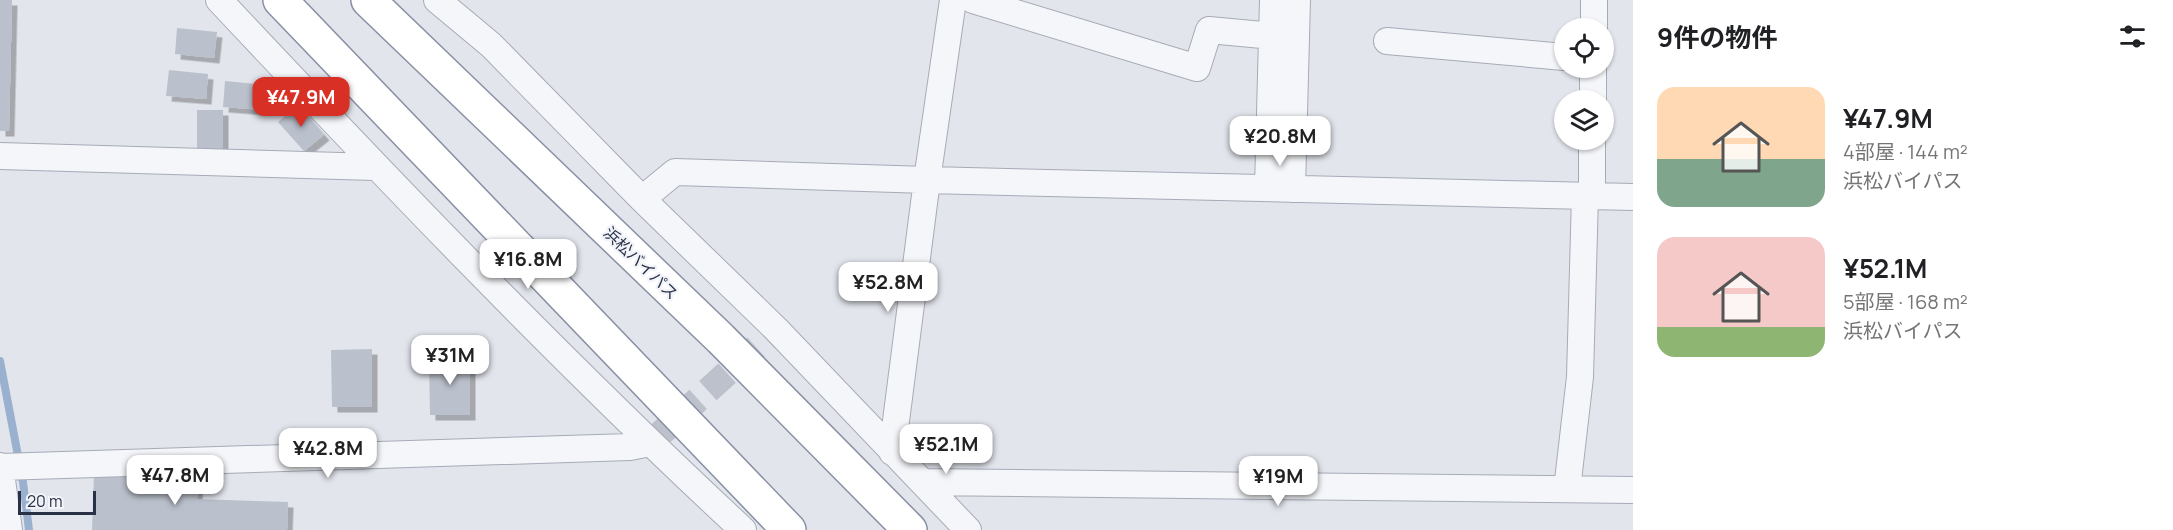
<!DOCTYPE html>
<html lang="ja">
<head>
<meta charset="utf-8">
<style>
  :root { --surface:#fff; --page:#f6f6f6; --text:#202124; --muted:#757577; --accent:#d93025 }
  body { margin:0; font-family:Manrope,"Noto Sans JP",sans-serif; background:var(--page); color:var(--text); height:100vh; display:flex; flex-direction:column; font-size:22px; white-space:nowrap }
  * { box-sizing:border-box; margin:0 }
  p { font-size:20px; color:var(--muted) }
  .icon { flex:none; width:33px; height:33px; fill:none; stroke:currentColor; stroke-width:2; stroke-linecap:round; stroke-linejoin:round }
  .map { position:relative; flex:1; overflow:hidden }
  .drawer { display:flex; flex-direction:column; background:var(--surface); width:540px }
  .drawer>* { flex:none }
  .fabs { position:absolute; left:1554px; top:18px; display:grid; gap:12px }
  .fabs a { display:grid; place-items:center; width:60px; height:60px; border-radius:50%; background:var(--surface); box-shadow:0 2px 4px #0004; font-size:30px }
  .scale { position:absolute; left:18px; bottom:15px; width:78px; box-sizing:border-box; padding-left:6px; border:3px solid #283146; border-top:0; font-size:16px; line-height:21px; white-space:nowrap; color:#283146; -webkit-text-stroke:4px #f2f4f9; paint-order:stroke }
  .price { position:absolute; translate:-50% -51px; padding:0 14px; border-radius:12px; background:#fff; color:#222; font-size:20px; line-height:39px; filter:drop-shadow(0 2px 3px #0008) }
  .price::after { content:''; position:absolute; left:50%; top:36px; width:18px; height:14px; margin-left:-9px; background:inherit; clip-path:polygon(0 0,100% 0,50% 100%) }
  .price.selected { background:var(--accent); color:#fff }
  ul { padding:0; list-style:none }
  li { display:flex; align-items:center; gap:18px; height:150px; padding:0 24px }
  li span { display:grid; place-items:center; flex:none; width:168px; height:120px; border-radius:18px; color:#555 }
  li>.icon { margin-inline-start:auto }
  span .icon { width:72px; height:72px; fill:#fffc; stroke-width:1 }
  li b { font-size:26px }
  h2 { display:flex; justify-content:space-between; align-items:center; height:72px; padding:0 24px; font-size:26px }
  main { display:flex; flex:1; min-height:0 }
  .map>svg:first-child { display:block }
</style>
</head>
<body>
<main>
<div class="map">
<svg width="1633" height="530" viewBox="0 0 1633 530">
  <defs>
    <filter id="shadow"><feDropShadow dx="5.5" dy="5.5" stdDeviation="0" flood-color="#0004"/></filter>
  </defs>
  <rect width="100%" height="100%" fill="#e2e5ec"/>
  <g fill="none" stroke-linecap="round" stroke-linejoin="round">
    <path stroke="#9ab0cf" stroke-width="8" d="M 0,361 L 23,482 L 29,530"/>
  </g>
  <path fill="#bbc1cc" filter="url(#shadow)" d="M 0,0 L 12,0 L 9,131 L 0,131 Z
    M 177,28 L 217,32 L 214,58 L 175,54 Z
    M 169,70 L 208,74 L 206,99 L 166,96 Z
    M 225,81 L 265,85 L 262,110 L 223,107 Z
    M 298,105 L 324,135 L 304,151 L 278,122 Z
    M 197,110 L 223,110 L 223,150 L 197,150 Z
    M 372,349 L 372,407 L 332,407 L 331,350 Z
    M 470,357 L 470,415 L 430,415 L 429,358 Z
    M 94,472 L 198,476 L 197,499 L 288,502 L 287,530 L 92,530 Z"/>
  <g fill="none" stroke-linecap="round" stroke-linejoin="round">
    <path stroke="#bdc1cb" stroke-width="26" stroke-dasharray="26 13" stroke-linecap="butt" d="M 650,443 L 776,329"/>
    <g stroke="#a6abb7" stroke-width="28">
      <path id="minor" d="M 219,0 C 389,181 561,361 743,530
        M 437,0 L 491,45 L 642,199 L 776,329 L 968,530
        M 973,0 L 1197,68 L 1209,30 L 1273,36
        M 1594,28 L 1594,0
        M 1387,41 L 1564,57
        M 1593,100 L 1593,68
        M 0,156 L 375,167
        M 1268,188 L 1273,0
        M 1292,189 L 1297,0
        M 1592,196 L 1592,140
        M 642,199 L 675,172 L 927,180 L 1633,197
        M 892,452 L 927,180 L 953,0
        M 0,466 L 9,530
        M 0,467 L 630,447 L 650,443
        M 923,482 L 1633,490
        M 1567,489 L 1580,377 L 1585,196"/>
    </g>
    <g stroke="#8891a4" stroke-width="36">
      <path id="trunk" d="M 280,0 L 789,530
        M 368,0 L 721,339 L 910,530"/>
    </g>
    <use href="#minor" stroke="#f5f6f9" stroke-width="26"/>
    <use href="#trunk" stroke="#fff" stroke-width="33"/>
  </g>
  <g text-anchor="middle" stroke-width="4.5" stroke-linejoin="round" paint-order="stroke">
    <g font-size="16" fill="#283146" stroke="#f2f4f9">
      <text transform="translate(641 263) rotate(44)" y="6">浜松バイパス</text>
    </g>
  </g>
</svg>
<div class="fabs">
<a><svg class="icon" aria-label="locate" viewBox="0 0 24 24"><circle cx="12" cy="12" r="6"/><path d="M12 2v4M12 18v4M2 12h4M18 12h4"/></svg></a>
<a><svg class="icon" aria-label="layers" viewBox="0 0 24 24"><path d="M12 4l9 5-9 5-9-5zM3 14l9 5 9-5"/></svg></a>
</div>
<div class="scale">20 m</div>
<b class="price selected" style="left:301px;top:128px">¥47.9M</b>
<b class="price" style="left:1280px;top:167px">¥20.8M</b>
<b class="price" style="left:528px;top:290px">¥16.8M</b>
<b class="price" style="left:888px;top:313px">¥52.8M</b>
<b class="price" style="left:450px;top:386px">¥31M</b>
<b class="price" style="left:946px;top:475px">¥52.1M</b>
<b class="price" style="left:328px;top:479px">¥42.8M</b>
<b class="price" style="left:175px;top:506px">¥47.8M</b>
<b class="price" style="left:1278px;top:507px">¥19M</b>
</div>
<section class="drawer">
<h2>9件の物件<svg class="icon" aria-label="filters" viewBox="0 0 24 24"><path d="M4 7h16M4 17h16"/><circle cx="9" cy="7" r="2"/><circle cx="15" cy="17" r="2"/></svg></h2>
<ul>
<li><span style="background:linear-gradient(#ffd9b3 60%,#7fa58c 0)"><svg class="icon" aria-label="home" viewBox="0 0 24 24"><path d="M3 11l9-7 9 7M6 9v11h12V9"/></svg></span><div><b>¥47.9M</b><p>4部屋 · 144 m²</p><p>浜松バイパス</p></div></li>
<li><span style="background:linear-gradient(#f6c9c9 75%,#8fb573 0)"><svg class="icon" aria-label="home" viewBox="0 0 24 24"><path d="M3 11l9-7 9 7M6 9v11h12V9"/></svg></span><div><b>¥52.1M</b><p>5部屋 · 168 m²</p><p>浜松バイパス</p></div></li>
</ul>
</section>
</main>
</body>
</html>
